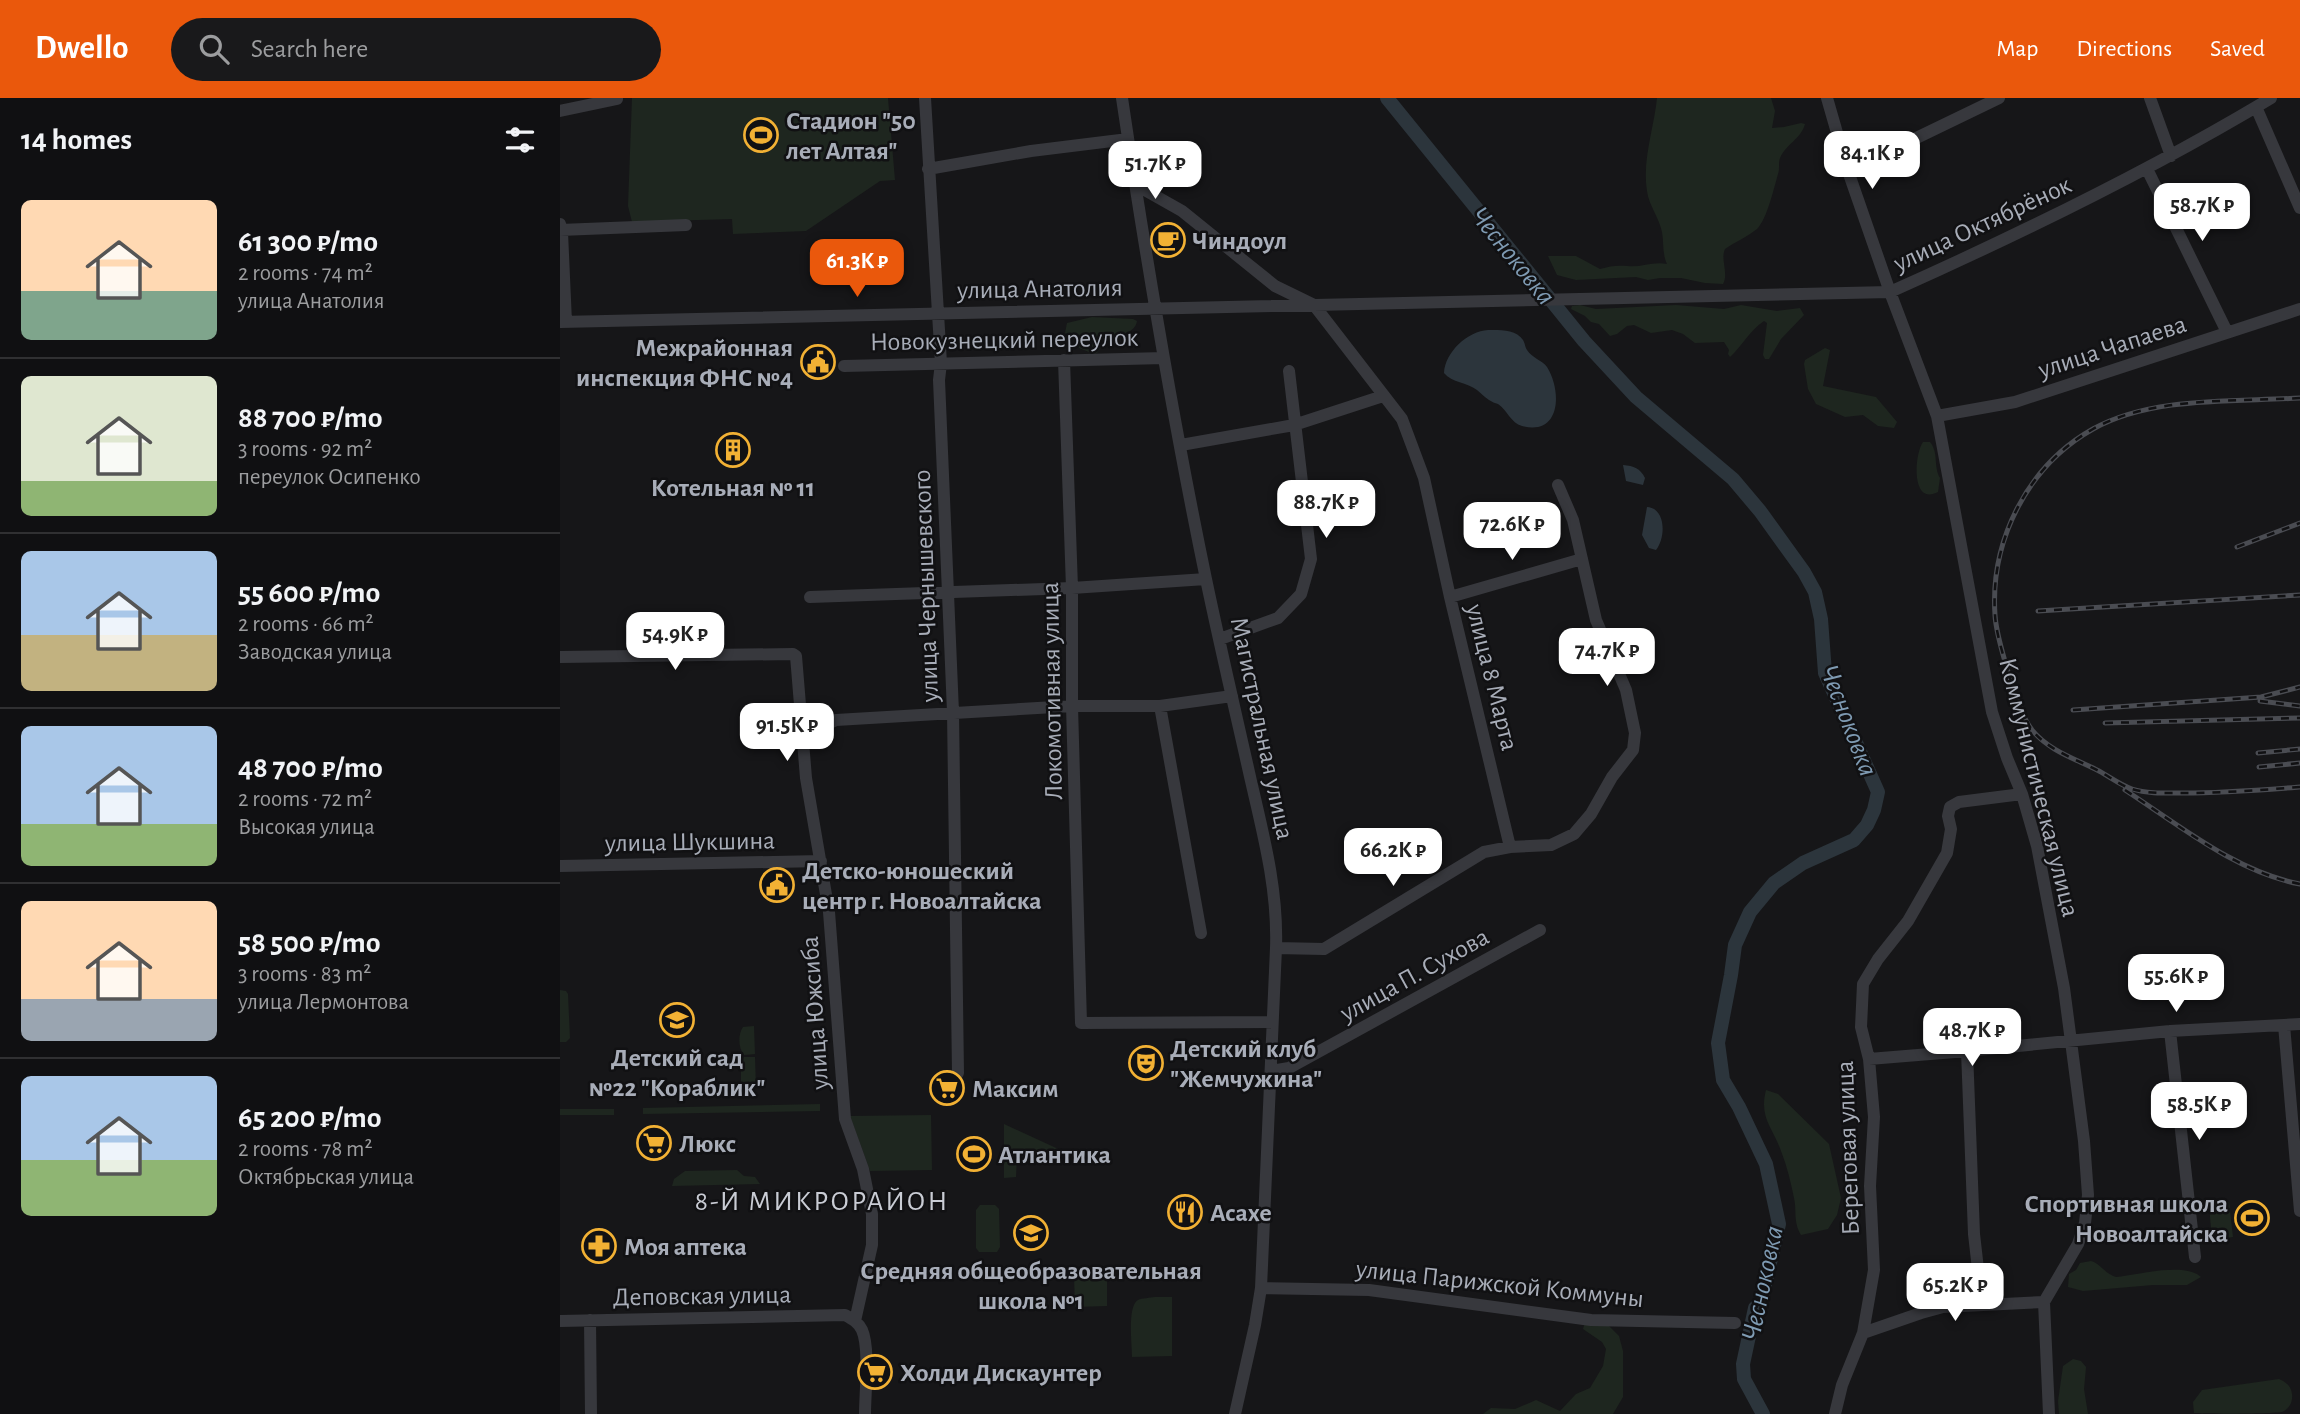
<!DOCTYPE html>
<html lang="en">
<head>
<meta charset="utf-8">
<style>
  :root { --surface:#101012; --page:#19191b; --text:#f1f3f6; --muted:#9c9d9f; --line:#303032; --accent:#ea580c }
  body { margin:0; font-family:"Alegreya Sans",sans-serif; background:var(--page); color:var(--text); height:100vh; display:flex; flex-direction:column; font-size:26px; white-space:nowrap }
  * { box-sizing:border-box; margin:0 }
  p { font-size:23px; color:var(--muted) }
  .icon { flex:none; width:38px; height:38px; fill:none; stroke:currentColor; stroke-width:2; stroke-linecap:round; stroke-linejoin:round }
  .map { position:relative; flex:1; overflow:hidden }
  .drawer { display:flex; flex-direction:column; background:var(--surface); width:560px }
  .drawer>* { flex:none }
  .price { position:absolute; translate:-50% -60px; padding:0 16px; border-radius:14px; background:#fff; color:#222; font-size:23px; line-height:46px; filter:drop-shadow(0 2px 4px #0008) }
  .price::after { content:''; position:absolute; left:50%; top:42px; width:21px; height:16px; margin-left:-10px; background:inherit; clip-path:polygon(0 0,100% 0,50% 100%) }
  .price.current { background:var(--accent); color:#fff }
  ul { padding:0; list-style:none }
  li { display:flex; align-items:center; gap:21px; height:175px; padding:0 21px }
  li+li { border-top:2px solid var(--line) }
  li span { display:grid; place-items:center; flex:none; width:196px; height:140px; border-radius:10px; color:#555 }
  li>.icon { margin-inline-start:auto }
  span .icon { width:84px; height:84px; fill:#fffc; stroke-width:1 }
  li b { font-size:30px }
  h2 { display:flex; justify-content:space-between; align-items:center; height:84px; padding:0 21px; font-size:30px }
  header { display:flex; align-items:center; gap:42px; box-sizing:border-box; height:98px; padding:0 35px; background:var(--accent); color:#fff }
  header strong { font-size:33px }
  nav { display:flex; gap:38px; margin-inline-start:auto; font-size:24px }
  .search { width:490px; height:63px; background:var(--page); display:flex; align-items:center; gap:18px; box-sizing:border-box; padding:0 24px; border-radius:38px; color:var(--muted); font-size:26px }
  main { display:flex; flex:1; min-height:0 }
  .map>svg:first-child { display:block }
</style>
</head>
<body>
<header>
<strong>Dwello</strong>
<div class="search"><svg class="icon" aria-label="search" viewBox="0 0 24 24"><circle cx="10" cy="10" r="6"/><path d="M15 15l6 6"/></svg>Search here</div>
<nav><a>Map</a><a>Directions</a><a>Saved</a></nav>
</header>
<main>
<section class="drawer">
<h2>14 homes<svg class="icon" aria-label="filters" viewBox="0 0 24 24"><path d="M4 7h16M4 17h16"/><circle cx="9" cy="7" r="2"/><circle cx="15" cy="17" r="2"/></svg></h2>
<ul>
<li><span style="background:linear-gradient(#ffd9b3 65%,#7fa58c 0)"><svg class="icon" aria-label="home" viewBox="0 0 24 24"><path d="M3 11l9-7 9 7M6 9v11h12V9"/></svg></span><div><b>61 300 ₽/mo</b><p>2 rooms · 74 m²</p><p>улица Анатолия</p></div></li>
<li><span style="background:linear-gradient(#dfe7d0 75%,#8fb573 0)"><svg class="icon" aria-label="home" viewBox="0 0 24 24"><path d="M3 11l9-7 9 7M6 9v11h12V9"/></svg></span><div><b>88 700 ₽/mo</b><p>3 rooms · 92 m²</p><p>переулок Осипенко</p></div></li>
<li><span style="background:linear-gradient(#a9c7e8 60%,#c2b280 0)"><svg class="icon" aria-label="home" viewBox="0 0 24 24"><path d="M3 11l9-7 9 7M6 9v11h12V9"/></svg></span><div><b>55 600 ₽/mo</b><p>2 rooms · 66 m²</p><p>Заводская улица</p></div></li>
<li><span style="background:linear-gradient(#a9c7e8 70%,#8fb573 0)"><svg class="icon" aria-label="home" viewBox="0 0 24 24"><path d="M3 11l9-7 9 7M6 9v11h12V9"/></svg></span><div><b>48 700 ₽/mo</b><p>2 rooms · 72 m²</p><p>Высокая улица</p></div></li>
<li><span style="background:linear-gradient(#ffd9b3 70%,#9aa5b1 0)"><svg class="icon" aria-label="home" viewBox="0 0 24 24"><path d="M3 11l9-7 9 7M6 9v11h12V9"/></svg></span><div><b>58 500 ₽/mo</b><p>3 rooms · 83 m²</p><p>улица Лермонтова</p></div></li>
<li><span style="background:linear-gradient(#a9c7e8 60%,#8fb573 0)"><svg class="icon" aria-label="home" viewBox="0 0 24 24"><path d="M3 11l9-7 9 7M6 9v11h12V9"/></svg></span><div><b>65 200 ₽/mo</b><p>2 rooms · 78 m²</p><p>Октябрьская улица</p></div></li>
</ul>
</section>
<div class="map">
<svg width="1740" height="1316" viewBox="0 0 1740 1316">
  <rect width="100%" height="100%" fill="#161618"/>
  <path fill="#1e261f" d="M 72,0 L 328,0 L 335,82 L 320,83 L 246,133 L 173,136 L 172,121 L 72,124 L 68,108 Z
    M 1097,0 L 1211,0 L 1215,13 L 1212,30 L 1224,29 L 1241,25 L 1245,26 C 1241,41 1226,46 1220,60 C 1218,65 1220,71 1218,76 C 1214,90 1207,121 1197,131 C 1187,139 1175,144 1165,151 C 1160,162 1169,175 1163,186 L 1145,185 L 1121,180 L 1100,180 L 1088,182 L 1076,179 L 1016,182 L 997,177 L 988,158 L 1016,158 L 1040,171 C 1050,168 1057,167 1067,168 C 1080,170 1093,163 1107,166 C 1102,155 1104,145 1102,134 C 1099,119 1089,108 1087,93 C 1082,62 1094,30 1097,0 Z
    M 1020,207 L 1036,211 L 1116,207 L 1164,211 L 1181,207 L 1217,213 L 1240,210 L 1244,217 L 1221,241 L 1209,261 L 1205,261 L 1203,257 L 1207,225 L 1204,223 C 1190,232 1182,248 1170,259 L 1168,256 L 1169,252 L 1164,244 L 1135,245 L 1123,236 L 1112,232 L 1091,235 L 1074,227 L 1067,228 L 1057,236 L 1050,238 L 1039,226 L 1031,224 L 1025,218 L 1011,211 L 1012,208 Z
    M 532,219 L 573,221 L 577,223 C 575,235 562,234 556,245 L 542,248 L 537,255 L 534,256 L 519,250 L 514,240 L 505,235 L 507,225 Z
    M 1265,250 L 1270,252 L 1263,288 L 1316,299 L 1337,324 L 1334,330 L 1318,328 L 1303,317 L 1285,319 L 1256,306 L 1248,291 L 1244,266 L 1245,262 Z
    M 1363,344 L 1370,344 C 1379,355 1373,368 1380,380 L 1378,394 C 1351,408 1354,357 1363,344 Z
    M 0,892 L 6,893 L 8,896 L 10,940 L 6,944 L 0,944 Z
    M 194,928 L 195,956 L 184,957 C 178,950 178,936 183,929 Z
    M 184,959 L 195,959 L 196,990 L 181,991 L 181,962 Z
    M 1206,992 L 1218,996 L 1269,1046 L 1281,1100 L 1277,1117 L 1268,1131 L 1241,1137 C 1233,1123 1237,1115 1234,1100 C 1231,1085 1227,1068 1221,1053 C 1212,1028 1199,1020 1206,992 Z
    M 260,1006 L 260,1013 L 83,1016 L 83,1010 Z
    M 0,1011 L 54,1011 L 54,1017 L 0,1017 Z
    M 371,1017 L 372,1072 L 310,1073 L 290,1018 Z
    M 444,1026 L 507,1055 L 511,1058 L 457,1059 L 456,1079 L 444,1080 Z
    M 177,1072 L 184,1078 L 195,1079 L 200,1086 L 112,1088 L 114,1081 L 125,1073 Z
    M 1669,1104 L 1673,1139 L 1652,1142 L 1649,1107 Z
    M 420,1107 L 435,1107 L 439,1111 L 440,1149 L 437,1154 L 419,1154 L 416,1150 L 416,1112 Z
    M 1531,1163 C 1540,1165 1545,1176 1556,1179 C 1577,1177 1625,1164 1641,1179 L 1627,1187 L 1593,1187 L 1523,1193 L 1508,1189 L 1509,1176 L 1516,1172 L 1520,1165 Z
    M 547,1176 L 547,1208 L 515,1209 L 514,1178 Z
    M 595,1199 L 612,1199 L 612,1258 L 572,1259 C 572,1247 567,1208 578,1202 C 582,1200 590,1200 595,1199 Z
    M 1025,1224 L 1049,1228 L 1059,1238 L 1063,1253 L 1063,1299 L 1053,1316 L 923,1316 L 931,1310 L 955,1311 L 976,1302 L 1000,1313 L 1016,1296 L 1030,1290 L 1043,1268 L 1046,1251 L 1042,1244 L 1023,1231 Z
    M 1513,1261 L 1521,1263 L 1526,1269 L 1524,1291 L 1528,1316 L 1499,1316 L 1498,1303 L 1503,1268 Z
    M 1719,1281 C 1726,1284 1731,1288 1732,1296 C 1733,1304 1729,1311 1722,1314 C 1706,1316 1651,1316 1634,1315 L 1633,1304 L 1642,1292 Z"/>
  <path fill="#2c353c" d="M 928,232 C 939,232 956,231 963,242 C 965,245 965,249 967,252 C 972,260 982,262 987,269 C 1002,293 1001,338 962,328 C 951,325 947,312 938,306 C 935,305 932,304 929,302 C 924,299 921,295 917,292 C 907,284 892,285 884,275 C 885,254 908,233 928,232 Z
    M 1063,367 C 1074,368 1080,370 1085,380 L 1083,387 L 1066,383 Z
    M 1087,409 C 1106,410 1106,440 1096,452 L 1089,450 L 1082,437 Z"/>
  <g fill="none" stroke-linecap="round" stroke-linejoin="round">
    <path stroke="#2c353c" stroke-width="14" d="M 827,0 L 1024,243 L 1076,299 L 1173,381 L 1200,413 L 1244,474 L 1255,494 L 1261,521 L 1265,575 L 1318,694 L 1314,712 L 1307,727 L 1294,742 L 1243,765 L 1214,785 L 1190,814 L 1175,847 L 1171,877 L 1158,945 L 1163,982 L 1179,1009 L 1206,1066 L 1219,1126 L 1201,1204 L 1195,1210 L 1183,1266 L 1184,1281 L 1203,1316"/>
    <path stroke="#37383d" stroke-width="12" d="M 365,0 L 381,265 L 379,282 L 393,614 L 398,975
      M 562,0 C 586,161 613,322 646,481 C 660,548 676,616 691,683 C 704,739 718,793 716,850 L 701,1190 L 695,1227 L 675,1316
      M 1267,0 L 1288,73 L 1330,194 L 1377,318 L 1432,614 L 1447,660 L 1462,696 L 1477,748 L 1504,890 L 1524,1043 L 1528,1097 L 1525,1125 L 1518,1146 L 1484,1204 L 1489,1316
      M 1590,0 L 1611,58
      M 1696,9 L 1740,110
      M 0,13 L 57,1
      M 368,71 L 471,53 L 568,41
      M 1587,71 L 1667,234
      M 1288,73 L 1439,0
      M 576,87 L 622,113 L 715,188 L 754,207 L 842,321 L 864,380 L 890,499 L 950,749
      M 0,126 L 2,134 L 6,224
      M 0,132 L 126,127
      M 0,224 L 1330,194 C 1460,136 1588,74 1711,0
      M 504,262 L 512,490 L 512,608 L 521,925 L 712,924
      M 284,268 L 604,260
      M 1377,318 L 1455,304 L 1740,211
      M 621,347 L 734,327 L 823,298
      M 250,499 L 512,490 L 646,481
      M 890,499 L 1022,461
      M 660,541 L 718,520 L 741,496 L 751,461 L 729,273
      M 0,559 L 233,556 L 236,558 L 246,680 L 269,814 L 285,1021 L 303,1071 L 312,1116 L 312,1147 L 295,1223
      M 600,608 L 641,835
      M 241,638 L 276,622 L 512,608 L 600,608 L 672,598
      M 0,768 L 261,763
      M 716,850 L 764,851 L 924,754 L 950,749 L 991,747 L 1014,736 L 1031,716 L 1052,679 L 1073,652 L 1075,635 L 1066,592 L 1036,522 L 1013,422 L 998,387
      M 1724,927 L 1740,1113
      M 1610,933 L 1635,1159
      M 1407,953 L 1414,1136 L 1422,1206
      M 1309,961 L 1407,953 L 1610,933 L 1740,926
      M 711,973 L 729,970 L 980,832
      M 701,1190 L 809,1192 L 1031,1222 L 1175,1225
      M 30,1222 L 31,1316
      M 0,1223 L 285,1217 C 292,1221 298,1224 302,1232 C 310,1250 305,1295 305,1316
      M 1303,1235 L 1361,1215 L 1383,1209 L 1484,1204
      M 1275,1316 L 1282,1287 L 1303,1235 L 1314,1172 L 1310,1088 L 1314,1019 L 1309,961 L 1301,929 L 1303,886 L 1318,861 L 1348,823 L 1387,755 L 1391,731 L 1388,718 L 1390,709 L 1399,704 L 1462,696"/>
    <g stroke="#4a4c52" stroke-width="5">
      <path id="rail" d="M 1740,300 C 1674,304 1592,298 1533,331 C 1467,368 1430,443 1435,517 C 1436,535 1443,556 1448,574 C 1455,594 1459,614 1472,632 C 1489,653 1516,661 1539,673 C 1550,679 1560,687 1572,691 C 1588,696 1607,695 1624,695 C 1663,695 1701,692 1740,689
        M 1677,449 L 1740,425
        M 1478,513 L 1740,497
        M 1700,603 L 1740,608
        M 1513,612 L 1701,599 L 1740,589
        M 1545,625 L 1740,620
        M 1698,655 L 1740,651
        M 1699,669 L 1740,665
        M 1565,692 C 1619,727 1676,774 1740,786"/>
    </g>
    <use href="#rail" stroke="#111113" stroke-width="2.5" stroke-dasharray="8" stroke-linecap="butt"/>
  </g>
  <defs>
    <g id="stadium-ring" transform="scale(1.75)"><circle r="9.5" fill="#111113" stroke="#f2b134" stroke-width="1.5"/><path d="M0-5a6.5 5 0 1 0 0 10a6.5 5 0 1 0 0-10ZM-3.5-1.8h7v3.6h-7Z" fill="#f2b134"/></g>
    <g id="cafe-ring" transform="scale(1.75)"><circle r="9.5" fill="#111113" stroke="#f2b134" stroke-width="1.5"/><path d="M-5.5-4.5H6V0H3Q3 3.5 0 3.5H-2.5Q-5.5 3.5-5.5 0ZM3-3.2v2h1.7v-2ZM-6 4.5H4V6H-6Z" fill="#f2b134"/></g>
    <g id="civic-ring" transform="scale(1.75)"><circle r="9.5" fill="#111113" stroke="#f2b134" stroke-width="1.5"/><path d="M-.6-6.5H3V-4.5H.6V-3L4-1V1h2V6H-6V1h2V-1L-.6-3ZM-1.2 2.5V6h2.4V2.5Z" fill="#f2b134"/></g>
    <g id="building-ring" transform="scale(1.75)"><circle r="9.5" fill="#111113" stroke="#f2b134" stroke-width="1.5"/><path d="M-4-6H4V6H1V3H-1V6H-4ZM-2.5-4.3h1.7v1.8h-1.7ZM.8-4.3h1.7v1.8H.8ZM-2.5-1h1.7V.8h-1.7ZM.8-1h1.7V.8H.8Z" fill="#f2b134"/></g>
    <g id="school-ring" transform="scale(1.75)"><circle r="9.5" fill="#111113" stroke="#f2b134" stroke-width="1.5"/><path d="M0-5L7-2L0 1L-7-2ZM-4 1L0 2.5L4 1V4Q0 6-4 4Z" fill="#f2b134"/></g>
    <g id="theatre-ring" transform="scale(1.75)"><circle r="9.5" fill="#111113" stroke="#f2b134" stroke-width="1.5"/><path d="M-5-5.5Q0-4 5-5.5V0Q5 5 0 6Q-5 5-5 0ZM-3.3-2.5H-1v1.5H-3.3ZM1-2.5H3.3v1.5H1ZM-2.8 1Q0 5.5 2.8 1Z" fill="#f2b134"/></g>
    <g id="supermarket-ring" transform="scale(1.75)"><circle r="9.5" fill="#111113" stroke="#f2b134" stroke-width="1.5"/><path d="M-6-5.5h2.5l.6 2H6L4.5 2H-2.5L-4.4-4H-6ZM-1.5 3.2a1.3 1.3 0 1 0 .1 0ZM3 3.2a1.3 1.3 0 1 0 .1 0Z" fill="#f2b134"/></g>
    <g id="restaurant-ring" transform="scale(1.75)"><circle r="9.5" fill="#111113" stroke="#f2b134" stroke-width="1.5"/><path d="M-5-6h1v4h1v-4h1v4h1v-4h1v5L-1.5 .5V6h-2V.5L-5-1ZM5-6V6H3V1.5H1.5Q1.5-4 5-6Z" fill="#f2b134"/></g>
    <g id="pharmacy-ring" transform="scale(1.75)"><circle r="9.5" fill="#111113" stroke="#f2b134" stroke-width="1.5"/><path d="M-2-6h4v4h4v4h-4v4h-4v-4h-4v-4h4Z" fill="#f2b134"/></g>
  </defs>
  <g fill-rule="evenodd">
    <use href="#stadium-ring" x="201" y="37"/>
    <use href="#cafe-ring" x="608" y="142"/>
    <use href="#civic-ring" x="258" y="264"/>
    <use href="#building-ring" x="173" y="352"/>
    <use href="#civic-ring" x="217" y="787"/>
    <use href="#school-ring" x="117" y="922"/>
    <use href="#theatre-ring" x="586" y="965"/>
    <use href="#supermarket-ring" x="387" y="990"/>
    <use href="#supermarket-ring" x="94" y="1045"/>
    <use href="#stadium-ring" x="414" y="1056"/>
    <use href="#restaurant-ring" x="625" y="1114"/>
    <use href="#stadium-ring" x="1692" y="1120"/>
    <use href="#school-ring" x="471" y="1135"/>
    <use href="#pharmacy-ring" x="39" y="1148"/>
    <use href="#supermarket-ring" x="315" y="1274"/>
  </g>
  <g text-anchor="middle" stroke-width="5" stroke-linejoin="round" paint-order="stroke">
    <g font-size="26" font-weight="bold" fill="#a8adb8" stroke="#111113" text-anchor="start">
      <text x="226" y="31">Стадион "50<tspan x="226" dy="30">лет Алтая"</tspan></text>
      <text x="632" y="151">Чиндоул</text>
      <text x="233" y="258" text-anchor="end">Межрайонная<tspan x="233" dy="30">инспекция ФНС №4</tspan></text>
      <text x="173" y="398" text-anchor="middle">Котельная № 11</text>
      <text x="242" y="781">Детско-юношеский<tspan x="242" dy="30">центр г. Новоалтайска</tspan></text>
      <text x="610" y="959">Детский клуб<tspan x="610" dy="30">"Жемчужина"</tspan></text>
      <text x="117" y="968" text-anchor="middle">Детский сад<tspan x="117" dy="30">№22 "Кораблик"</tspan></text>
      <text x="412" y="999">Максим</text>
      <text x="119" y="1054">Люкс</text>
      <text x="438" y="1065">Атлантика</text>
      <text x="1668" y="1114" text-anchor="end">Спортивная школа<tspan x="1668" dy="30">Новоалтайска</tspan></text>
      <text x="650" y="1123">Асахе</text>
      <text x="64" y="1157">Моя аптека</text>
      <text x="471" y="1181" text-anchor="middle">Средняя общеобразовательная<tspan x="471" dy="30">школа №1</tspan></text>
      <text x="340" y="1283">Холди Дискаунтер</text>
    </g>
    <g font-size="26" fill="#a8adb8" stroke="#111113">
      <text transform="translate(1422 125) rotate(-25)" y="9">улица Октябрёнок</text>
      <text transform="translate(480 190) rotate(-1)" y="9">улица Анатолия</text>
      <text transform="translate(444 241) rotate(-1)" y="9">Новокузнецкий переулок</text>
      <text transform="translate(1552 248) rotate(-18)" y="9">улица Чапаева</text>
      <text transform="translate(365 488) rotate(-92)" y="9">улица Чернышевского</text>
      <text transform="translate(933 579) rotate(76)" y="9">улица 8 Марта</text>
      <text transform="translate(491 593) rotate(-91)" y="9">Локомотивная улица</text>
      <text transform="translate(703 630) rotate(78)" y="9">Магистральная улица</text>
      <text transform="translate(1480 689) rotate(76)" y="9">Коммунистическая улица</text>
      <text transform="translate(130 743) rotate(-1)" y="9">улица Шукшина</text>
      <text transform="translate(854 876) rotate(-29)" y="9">улица П. Сухова</text>
      <text transform="translate(254 915) rotate(-94)" y="9">улица Южсиба</text>
      <text transform="translate(1287 1050) rotate(-92)" y="9">Береговая улица</text>
      <text transform="translate(940 1185) rotate(6)" y="9">улица Парижской Коммуны</text>
      <text transform="translate(142 1197) rotate(-1)" y="9">Деповская улица</text>
    </g>
    <g font-size="28" font-style="italic" fill="#7f9bb3" stroke="#111113">
      <text transform="translate(954 157) rotate(51)" y="10">Чесноковка</text>
      <text transform="translate(1290 622) rotate(69)" y="10">Чесноковка</text>
      <text transform="translate(1201 1185) rotate(-78)" y="10">Чесноковка</text>
    </g>
    <g font-size="28" letter-spacing="2" fill="#c9ccd4" stroke="#111113">
      <text x="262" y="1112">8-Й МИКРОРАЙОН</text>
    </g>
  </g>
</svg>
<b class="price" style="left:1312px;top:93px">84.1K ₽</b>
<b class="price" style="left:595px;top:103px">51.7K ₽</b>
<b class="price" style="left:1642px;top:145px">58.7K ₽</b>
<b class="price current" style="left:297px;top:201px">61.3K ₽</b>
<b class="price" style="left:766px;top:442px">88.7K ₽</b>
<b class="price" style="left:952px;top:464px">72.6K ₽</b>
<b class="price" style="left:115px;top:574px">54.9K ₽</b>
<b class="price" style="left:1047px;top:590px">74.7K ₽</b>
<b class="price" style="left:227px;top:665px">91.5K ₽</b>
<b class="price" style="left:833px;top:790px">66.2K ₽</b>
<b class="price" style="left:1616px;top:916px">55.6K ₽</b>
<b class="price" style="left:1412px;top:970px">48.7K ₽</b>
<b class="price" style="left:1639px;top:1044px">58.5K ₽</b>
<b class="price" style="left:1395px;top:1225px">65.2K ₽</b>
</div>
</main>
</body>
</html>
